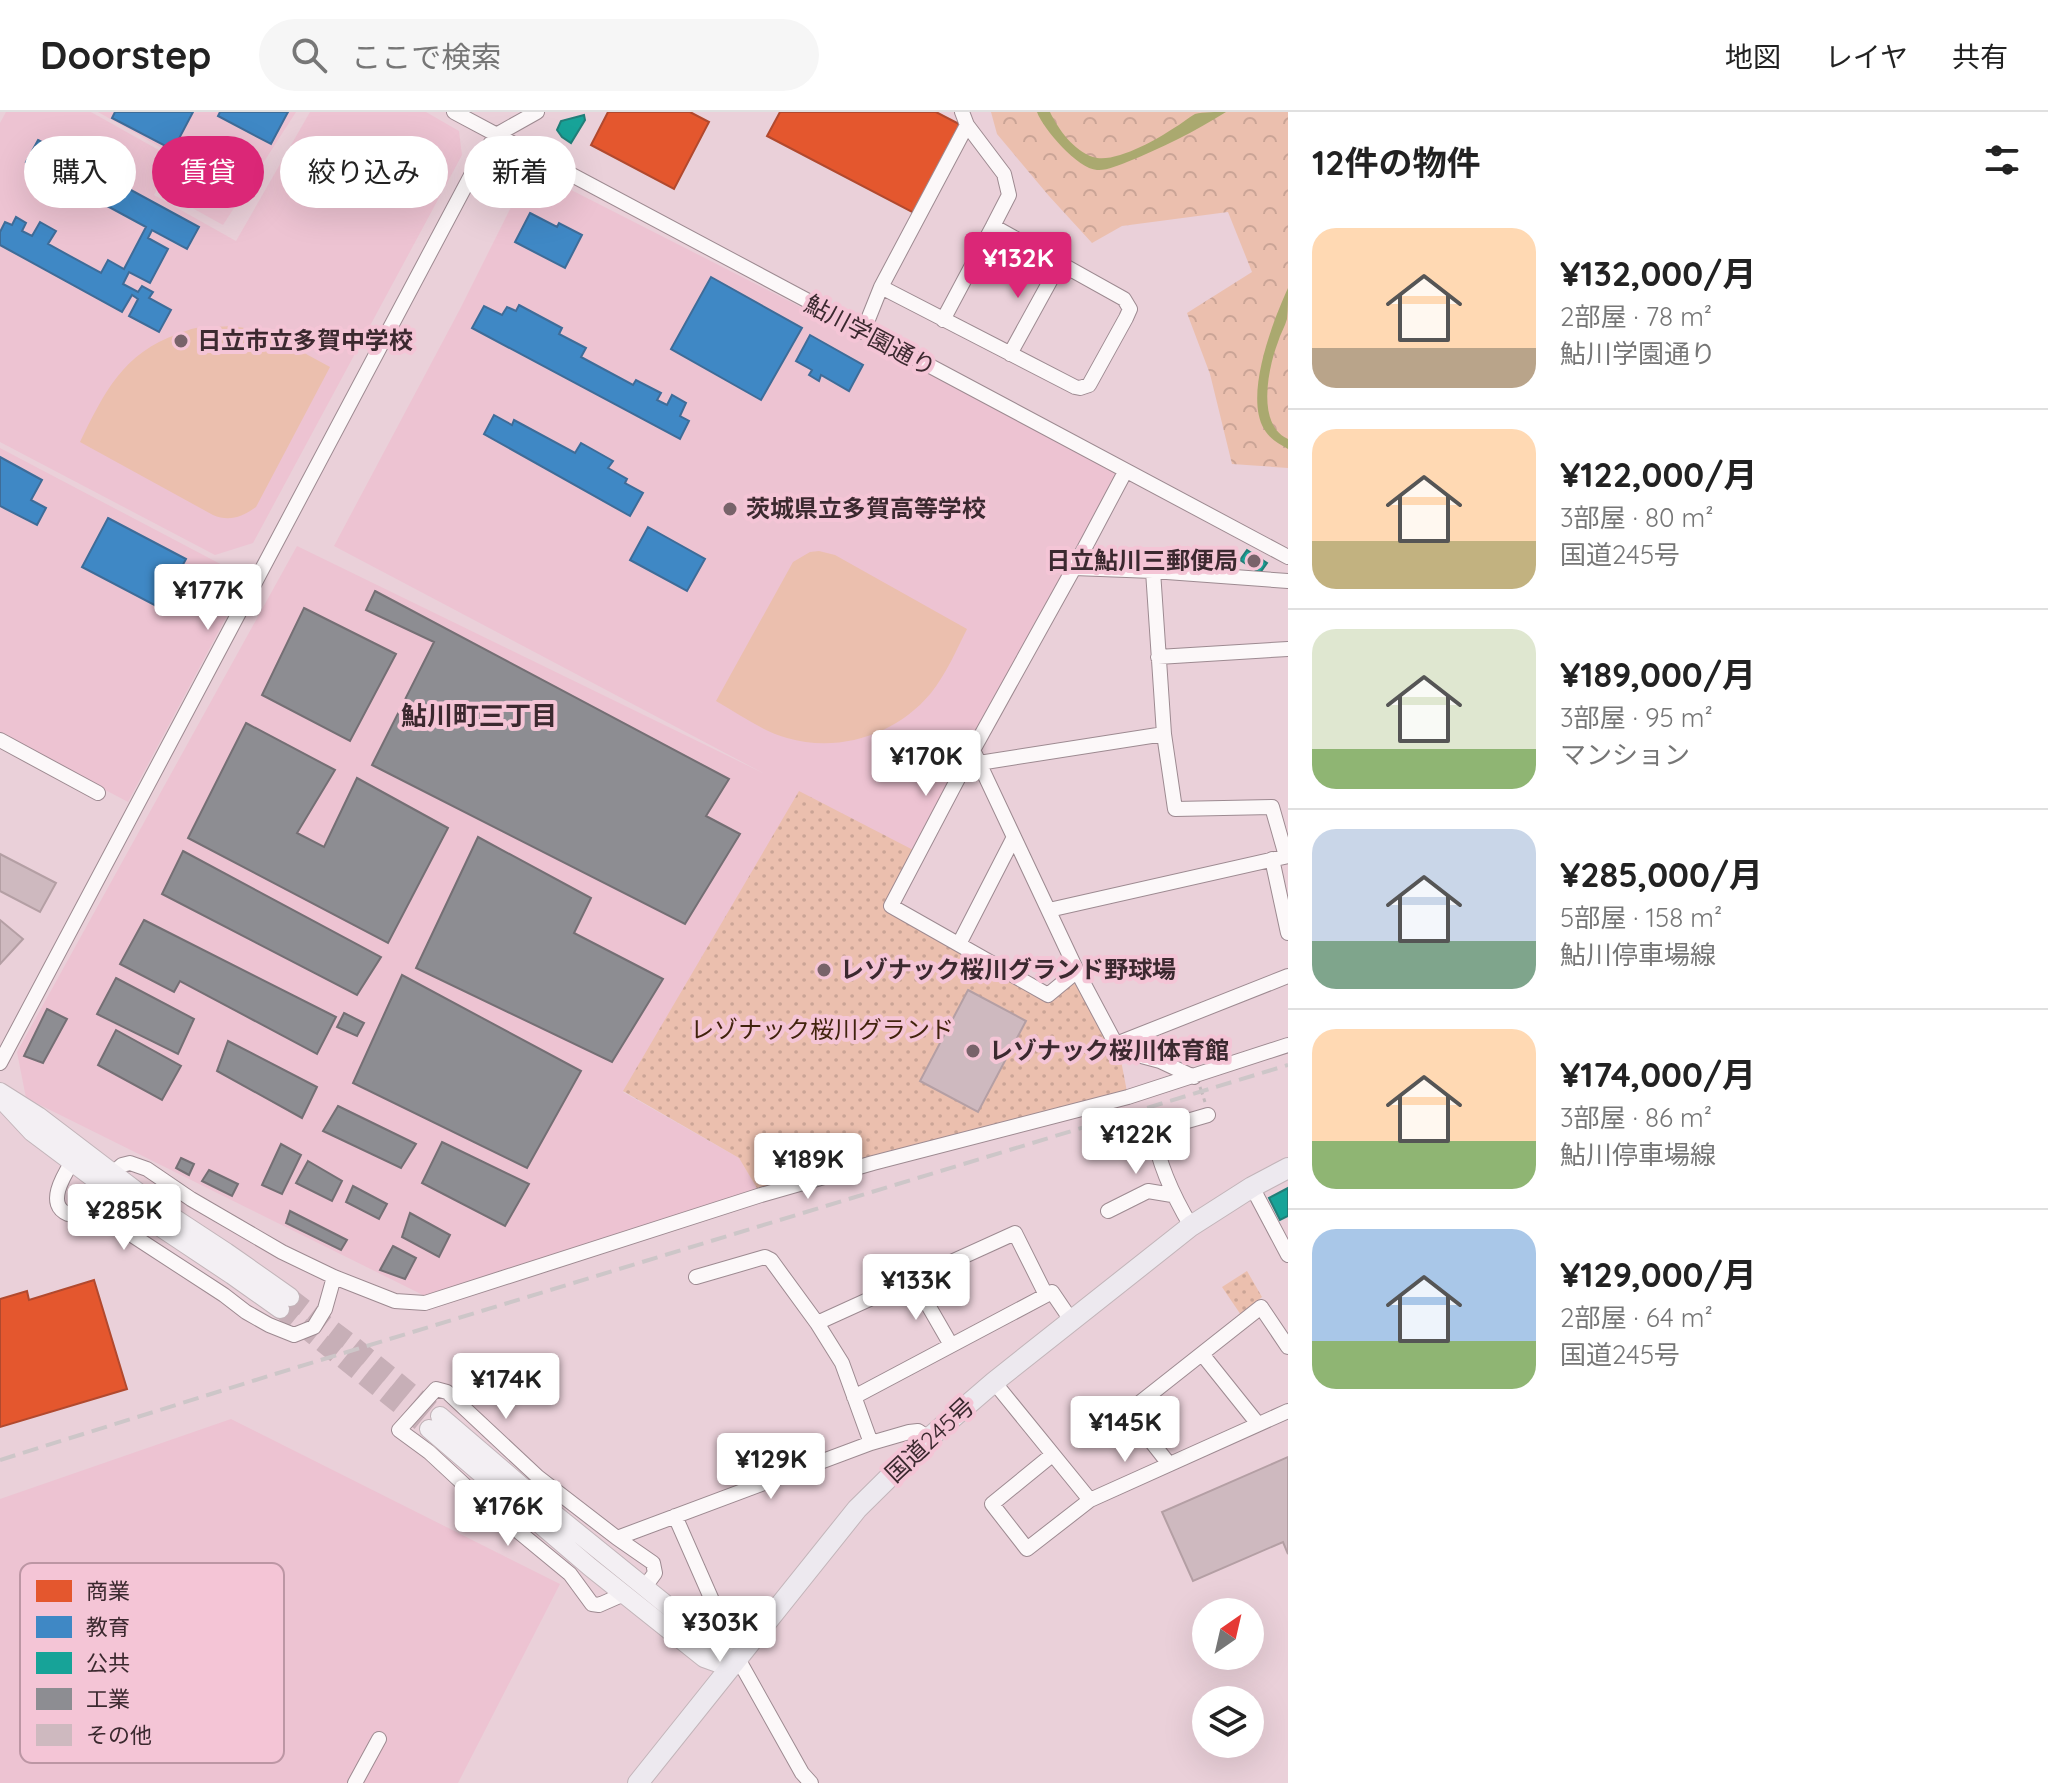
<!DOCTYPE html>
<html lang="ja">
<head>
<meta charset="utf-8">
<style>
  :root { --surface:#fff; --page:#f6f6f6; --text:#222; --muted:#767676; --line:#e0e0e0; --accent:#db2777 }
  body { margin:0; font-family:Quicksand,"Noto Sans JP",sans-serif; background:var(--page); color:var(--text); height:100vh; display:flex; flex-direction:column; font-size:30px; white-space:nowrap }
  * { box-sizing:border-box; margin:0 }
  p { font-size:26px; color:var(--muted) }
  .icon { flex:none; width:44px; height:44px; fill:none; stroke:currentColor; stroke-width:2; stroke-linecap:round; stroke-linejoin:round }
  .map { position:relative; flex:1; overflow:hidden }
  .details { display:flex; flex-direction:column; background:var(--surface); width:760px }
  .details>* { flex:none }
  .banner { position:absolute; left:24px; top:24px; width:760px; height:72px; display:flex; gap:16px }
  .needle { width:52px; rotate:34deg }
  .controls { position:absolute; left:1192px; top:1486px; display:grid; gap:16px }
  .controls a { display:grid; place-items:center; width:72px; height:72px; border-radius:50%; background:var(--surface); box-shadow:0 8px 32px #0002; font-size:40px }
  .price { position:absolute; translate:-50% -68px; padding:0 18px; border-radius:8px; background:#fff; color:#222; font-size:26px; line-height:52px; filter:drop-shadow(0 2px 4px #0008) }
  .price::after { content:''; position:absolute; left:50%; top:48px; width:24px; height:18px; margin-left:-12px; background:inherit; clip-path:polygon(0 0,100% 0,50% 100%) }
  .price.active { background:var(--accent); color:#fff }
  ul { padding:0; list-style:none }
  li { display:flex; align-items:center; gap:24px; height:200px; padding:0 24px }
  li+li { border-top:2px solid var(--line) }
  li span { display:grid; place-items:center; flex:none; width:224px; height:160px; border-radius:24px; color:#555 }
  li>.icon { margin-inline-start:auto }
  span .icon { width:96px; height:96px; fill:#fffc; stroke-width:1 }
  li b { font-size:34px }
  h2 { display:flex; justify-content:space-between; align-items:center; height:96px; padding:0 24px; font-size:34px }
  .tag { padding:0 28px; border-radius:36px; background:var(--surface); box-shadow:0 8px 32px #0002; font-size:28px; line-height:72px }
  .tag.active { background:var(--accent); color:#fff }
  header { display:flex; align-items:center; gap:48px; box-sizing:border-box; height:112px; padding:0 40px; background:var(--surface); border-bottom:2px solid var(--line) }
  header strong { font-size:38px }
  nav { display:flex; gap:44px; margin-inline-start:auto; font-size:28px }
  .search { width:560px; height:72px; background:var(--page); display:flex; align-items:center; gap:20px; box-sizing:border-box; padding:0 28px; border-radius:44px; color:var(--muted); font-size:30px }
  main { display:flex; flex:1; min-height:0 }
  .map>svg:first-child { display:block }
</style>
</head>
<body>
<header>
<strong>Doorstep</strong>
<div class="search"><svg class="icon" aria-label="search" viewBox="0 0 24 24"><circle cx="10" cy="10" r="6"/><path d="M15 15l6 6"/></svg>ここで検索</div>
<nav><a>地図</a><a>レイヤ</a><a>共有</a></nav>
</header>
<main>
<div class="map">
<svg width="1288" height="1671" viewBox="0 0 1288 1671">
  <defs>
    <pattern id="forest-crowns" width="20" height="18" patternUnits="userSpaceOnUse" patternTransform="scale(2)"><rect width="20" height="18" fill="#ebbfae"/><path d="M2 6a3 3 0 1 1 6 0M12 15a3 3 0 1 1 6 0" fill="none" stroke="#caa496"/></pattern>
    <pattern id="park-dots" width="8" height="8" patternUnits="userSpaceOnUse" patternTransform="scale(2)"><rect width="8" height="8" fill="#ebbfae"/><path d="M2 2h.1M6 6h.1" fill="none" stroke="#caa496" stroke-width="1.8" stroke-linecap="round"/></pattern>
  </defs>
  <rect width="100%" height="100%" fill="#ead0d9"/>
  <path fill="#edc3d2" d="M 6,0 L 91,0 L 173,46 L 154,83 L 236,129 L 310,0 L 426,0 L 459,19 L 462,43 L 253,431 L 215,443 L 0,330 L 0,11 Z
    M 98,0 L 296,0 L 223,113 L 167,82 L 185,49 Z
    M 530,57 L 1125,360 L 919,741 L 623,980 L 739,1046 L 761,1083 L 429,1186 L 26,986 L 17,940 L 297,434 L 765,662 L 334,434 L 459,199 Z
    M 0,336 L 247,466 L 128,690 L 0,622 Z
    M 231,1307 L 560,1472 L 458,1671 L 0,1671 L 0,1387 Z"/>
  <path fill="#ebbfae" d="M 233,214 L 261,219 L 284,230 L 330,255 L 256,395 C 242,405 229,410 213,403 L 80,330 C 104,281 123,241 178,222 C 183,220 190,217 196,216 C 208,214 221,215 233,214 Z
    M 819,439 L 835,443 L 967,517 C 956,539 946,562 931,581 C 896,623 839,641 787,626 C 762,619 739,602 716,589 L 793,450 L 810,440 Z"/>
  <path fill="url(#forest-crowns)" d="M 991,0 L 1288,0 L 1288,356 L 1232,352 L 1210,262 L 1187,201 L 1252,160 L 1228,100 L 1122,114 L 1092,131 L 1049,84 L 997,22 Z"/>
  <path fill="url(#park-dots)" d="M 799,679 L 919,741 L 892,794 L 1047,883 L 1077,859 L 1119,938 L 1128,985 L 761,1083 L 739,1046 L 623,979 Z
    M 1247,1159 L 1262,1185 L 1241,1203 L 1222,1175 Z"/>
  <path fill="#aaa96f" d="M 1037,0 L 1050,0 C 1058,17 1074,39 1093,45 C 1114,52 1156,28 1174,16 C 1181,12 1188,6 1195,2 C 1203,0 1217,0 1226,0 C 1194,20 1162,36 1127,50 C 1119,53 1106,59 1097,58 C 1078,57 1043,17 1037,0 Z
    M 1288,176 C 1288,186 1288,197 1287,207 C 1285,215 1280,222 1278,230 C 1268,256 1256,313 1288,327 L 1288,337 C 1278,331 1270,327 1264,317 C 1244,283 1273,209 1288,176 Z"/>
  <path fill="#e4572e" stroke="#b1492e" stroke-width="2" d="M 608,0 L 690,0 L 709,10 L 674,77 L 591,33 Z
    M 780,0 L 936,0 L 961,13 L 914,101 L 767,24 Z
    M 94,1168 L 127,1277 L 0,1315 L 0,1187 L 27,1179 L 29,1188 Z"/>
  <path fill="#3f88c5" stroke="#3e6c98" stroke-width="2" d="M 115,0 L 193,0 L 173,38 L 112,6 Z
    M 220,0 L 288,0 L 271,32 L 218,4 Z
    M 38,28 L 64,42 L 68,35 L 84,43 L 80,51 L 107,66 L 111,59 L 121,64 L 118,71 L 199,115 L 187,137 L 152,118 L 148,126 L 168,137 L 150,171 L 129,160 L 123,172 L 138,180 L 142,174 L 153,180 L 149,186 L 171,198 L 159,220 L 129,204 L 138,187 L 132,183 L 122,200 L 0,133 L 0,120 L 5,110 L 12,113 L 16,105 L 26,111 L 22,119 L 32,124 L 40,110 L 56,119 L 48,132 L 101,161 L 108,148 L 124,157 L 146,115 L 26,50 Z
    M 530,101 L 557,115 L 559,111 L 582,123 L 565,156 L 515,130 Z
    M 711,165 L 802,216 L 761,288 L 671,237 Z
    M 519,193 L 562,216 L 559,222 L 586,236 L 581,245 L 633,273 L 636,268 L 661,281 L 657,288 L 667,293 L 672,283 L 686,291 L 680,304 L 689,309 L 680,327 L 472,216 L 484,194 L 502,203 L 507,195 L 516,199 Z
    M 810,223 L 863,253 L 849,279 L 821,263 L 819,269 L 809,263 L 812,258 L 796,249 Z
    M 494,303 L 512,313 L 514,308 L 575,341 L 581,331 L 613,349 L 608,356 L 627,367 L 625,371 L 643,381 L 630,404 L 484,322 Z
    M 0,345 L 42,368 L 31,388 L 46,396 L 37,413 L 0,394 Z
    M 108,406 L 186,447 L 160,496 L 82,455 Z
    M 648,415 L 705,447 L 687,479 L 630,448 Z"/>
  <path fill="#17a398" stroke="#227e78" stroke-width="2" d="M 584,3 L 585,8 L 571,31 L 562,25 L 557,18 L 561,9 Z
    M 1247,438 L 1267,451 L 1260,461 L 1240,448 Z
    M 1288,1076 L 1288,1104 L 1280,1108 L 1269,1086 Z"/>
  <path fill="#8d8d92" stroke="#746f74" stroke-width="2" d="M 375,479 L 729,667 L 706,704 L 740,722 L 685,812 L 372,653 L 434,530 L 366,498 Z
    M 304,496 L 396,542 L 350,629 L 262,583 Z
    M 246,611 L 335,658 L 297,721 L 324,735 L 357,666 L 448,716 L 388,831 L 188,726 Z
    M 478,725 L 591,786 L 574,821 L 663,867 L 612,950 L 416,856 Z
    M 183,739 L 381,845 L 357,883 L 162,782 Z
    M 144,808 L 336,905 L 317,942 L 180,869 L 174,880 L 120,852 Z
    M 402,863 L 581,959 L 527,1056 L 353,971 Z
    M 116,866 L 194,907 L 178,942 L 97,902 Z
    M 47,897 L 67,907 L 43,951 L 24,944 Z
    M 344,901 L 364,911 L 357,924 L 337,915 Z
    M 116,918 L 181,954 L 162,988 L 98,953 Z
    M 228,929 L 317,975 L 302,1006 L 217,959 Z
    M 338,994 L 416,1032 L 401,1056 L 323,1019 Z
    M 442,1030 L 529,1072 L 505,1114 L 422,1071 Z
    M 281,1032 L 301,1043 L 282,1082 L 262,1073 Z
    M 181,1046 L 194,1052 L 189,1063 L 176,1056 Z
    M 308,1049 L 342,1069 L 332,1089 L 296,1071 Z
    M 209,1058 L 238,1072 L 232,1084 L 202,1069 Z
    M 353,1074 L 387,1092 L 379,1107 L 346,1090 Z
    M 290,1099 L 347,1128 L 341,1138 L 286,1111 Z
    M 410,1101 L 450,1123 L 439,1145 L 402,1125 Z
    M 393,1134 L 416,1146 L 405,1167 L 380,1158 Z"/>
  <path fill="#ceb9bf" stroke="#b49fa4" stroke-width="2" d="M 0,742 L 56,771 L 40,800 L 0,779 Z
    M 0,808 L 23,827 L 0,852 Z
    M 968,878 L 1026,909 L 978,1000 L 920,969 Z
    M 1288,1345 L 1288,1442 L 1283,1430 L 1193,1469 L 1162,1400 Z"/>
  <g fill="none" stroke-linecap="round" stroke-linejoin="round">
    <path stroke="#c7afb7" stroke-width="18" stroke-dasharray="18 9" stroke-linecap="butt" d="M 290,1185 L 352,1232 L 440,1304
      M 280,1197 L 429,1317"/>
    <g stroke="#9d8a91" stroke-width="16">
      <path id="minor" d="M 454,0 L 1288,445
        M 881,175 L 1075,275 L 1080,276 L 1089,273 L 1126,206 L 1130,197 L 1124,187 L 993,114 L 1009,83 L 1004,62 L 967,13
        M 943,208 L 993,114
        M 863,220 L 881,175 L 967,13 L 962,0
        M 1010,242 L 1060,151
        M 1074,456 L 1153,459 L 1288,469
        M 1158,545 L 1288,537
        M 1164,622 L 1175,697 L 1272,695 L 1286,744
        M 0,628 L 98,681
        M 973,638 L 1077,859 L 1119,938 L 1160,949 L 1194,965
        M 979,651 L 1164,622 L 1153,459
        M 1272,747 L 1288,821
        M 1049,798 L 1288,744
        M 959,832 L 1014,725
        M 1077,859 L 1048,883 L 891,794 L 973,638 L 1074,456 L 1125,360
        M 1116,932 L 1288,864
        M 0,951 L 476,54 L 496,23 L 537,0
        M 72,1050 C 64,1063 45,1093 68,1102 C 73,1104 82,1102 88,1102 C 100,1103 108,1108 118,1114 L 224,1183 L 246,1200 L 269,1213 L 294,1223 L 314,1215 L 325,1197 L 334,1165
        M 113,1061 L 122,1053 L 130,1051 L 147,1057 L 191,1087 L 282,1140 L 334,1165 L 395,1189 L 425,1191 L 761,1083 L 873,1051 L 1128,985 L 1288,933
        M 1252,1075 L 1288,1143
        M 1108,1099 L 1148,1079 L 1172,1083
        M 1191,1114 C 1173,1084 1159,1054 1153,1019 L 1208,1003
        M 696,1165 L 765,1145 L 771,1148 L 817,1211 L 842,1251 L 871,1331
        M 913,1167 L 951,1233
        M 817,1211 L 1015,1121 L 1046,1183
        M 1202,1242 L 1258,1312
        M 994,1270 L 1090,1388 L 1288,1299
        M 854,1285 L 1052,1180 L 1071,1208
        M 1052,1343 L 992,1392 L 1027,1437 L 1090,1388
        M 1169,1352 L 1128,1300 L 1261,1195 L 1288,1235
        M 675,1404 L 737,1545 L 802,1661 L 811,1671
        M 617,1426 L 871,1331 L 909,1320 L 918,1319 L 929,1326
        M 624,1482 L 599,1493 L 592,1492 L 570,1462 L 485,1392 L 429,1340 L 399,1318 L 436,1277 L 447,1280 L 538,1365 L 617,1426 L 653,1451 L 655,1461 L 644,1476
        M 355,1671 L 379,1627"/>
    </g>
    <g stroke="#c2b4b9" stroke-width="20">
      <path id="major" d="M 0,980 L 38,1004 L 156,1094 L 226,1140 L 290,1185
        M 4,990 L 32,1020 L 148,1107 L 232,1163 L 280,1197
        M 440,1304 L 547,1396 L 716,1533 L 729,1555
        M 429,1317 L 590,1455 L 704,1546 L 729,1555"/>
    </g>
    <g stroke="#c2b4b9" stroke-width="22">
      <path id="highway" d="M 638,1671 L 857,1397 L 929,1326 L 994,1270 L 1191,1114 L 1252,1075 L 1288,1056"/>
    </g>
    <path stroke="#c3b9bc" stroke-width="3" stroke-dasharray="8 4" stroke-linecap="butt" d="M 1200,975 L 1205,990"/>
    <use href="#minor" stroke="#fcf8f9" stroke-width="14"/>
    <use href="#major" stroke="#f3eff3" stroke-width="18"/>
    <use href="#highway" stroke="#ede9ef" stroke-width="20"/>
    <path stroke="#cdc6c8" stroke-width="4" stroke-dasharray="16 8" stroke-linecap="butt" d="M 0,1348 L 275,1262 L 1288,953"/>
  </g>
  <g fill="#78636a" stroke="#f4c5d6" stroke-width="3">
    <circle cx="181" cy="229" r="8"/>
    <circle cx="730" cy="397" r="8"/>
    <circle cx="1254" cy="449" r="8"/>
    <circle cx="824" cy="858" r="8"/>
    <circle cx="973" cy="939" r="8"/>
  </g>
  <g text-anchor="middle" stroke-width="8" stroke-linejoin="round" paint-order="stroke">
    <g font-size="24" fill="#3b292f" stroke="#f4c5d6">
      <text transform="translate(870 224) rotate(28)" y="8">鮎川学園通り</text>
      <text transform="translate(930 1328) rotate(-43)" y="8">国道245号</text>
    </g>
    <g font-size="24" font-weight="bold" fill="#3b292f" stroke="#f4c5d6" text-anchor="start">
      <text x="197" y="237">日立市立多賀中学校</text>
      <text x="746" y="405">茨城県立多賀高等学校</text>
      <text x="1238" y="457" text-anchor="end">日立鮎川三郵便局</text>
      <text x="840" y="866">レゾナック桜川グランド野球場</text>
      <text x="989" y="947">レゾナック桜川体育館</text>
    </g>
    <g font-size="24" fill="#41230d" stroke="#f4c5d6">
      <text x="822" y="926">レゾナック桜川グランド</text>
    </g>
    <g font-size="26" font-weight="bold" fill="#3b292f" stroke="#f4c5d6">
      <text x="479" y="613">鮎川町三丁目</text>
    </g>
  </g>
  <rect x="20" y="1451" width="264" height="200" rx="12" fill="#f4c5d6" stroke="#bc96a4" stroke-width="2"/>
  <rect x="36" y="1468" width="36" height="22" fill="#e4572e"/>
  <rect x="36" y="1504" width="36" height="22" fill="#3f88c5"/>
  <rect x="36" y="1540" width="36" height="22" fill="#17a398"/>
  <rect x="36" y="1576" width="36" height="22" fill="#8d8d92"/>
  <rect x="36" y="1612" width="36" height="22" fill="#ceb9bf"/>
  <g font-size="22" fill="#3b292f">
    <text x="86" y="1487">商業</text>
    <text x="86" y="1523">教育</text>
    <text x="86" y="1559">公共</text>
    <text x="86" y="1595">工業</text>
    <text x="86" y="1631">その他</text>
  </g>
</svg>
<div class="controls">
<a><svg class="needle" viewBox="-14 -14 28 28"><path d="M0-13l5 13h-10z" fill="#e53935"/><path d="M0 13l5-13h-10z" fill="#767676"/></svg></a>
<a><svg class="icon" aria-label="layers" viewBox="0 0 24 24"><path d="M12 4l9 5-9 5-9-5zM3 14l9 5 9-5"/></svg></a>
</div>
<b class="price active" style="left:1018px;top:188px">¥132K</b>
<b class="price" style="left:208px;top:520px">¥177K</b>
<b class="price" style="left:926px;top:686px">¥170K</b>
<b class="price" style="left:1136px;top:1064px">¥122K</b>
<b class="price" style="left:808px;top:1089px">¥189K</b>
<b class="price" style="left:124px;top:1140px">¥285K</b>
<b class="price" style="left:916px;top:1210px">¥133K</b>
<b class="price" style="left:506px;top:1309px">¥174K</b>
<b class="price" style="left:1125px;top:1352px">¥145K</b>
<b class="price" style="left:771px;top:1389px">¥129K</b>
<b class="price" style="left:508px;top:1436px">¥176K</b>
<b class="price" style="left:720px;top:1552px">¥303K</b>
<div class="banner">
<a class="tag">購入</a>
<a class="tag active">賃貸</a>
<a class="tag">絞り込み</a>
<a class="tag">新着</a>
</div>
</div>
<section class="details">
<h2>12件の物件<svg class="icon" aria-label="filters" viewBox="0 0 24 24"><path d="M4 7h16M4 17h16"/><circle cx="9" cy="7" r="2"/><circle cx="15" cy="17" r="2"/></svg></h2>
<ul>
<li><span style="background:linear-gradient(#ffd9b3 75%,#b9a48a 0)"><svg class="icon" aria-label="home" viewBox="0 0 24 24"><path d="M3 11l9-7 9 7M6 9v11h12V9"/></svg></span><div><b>¥132,000/月</b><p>2部屋 · 78 m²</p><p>鮎川学園通り</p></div></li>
<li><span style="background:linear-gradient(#ffd9b3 70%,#c2b280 0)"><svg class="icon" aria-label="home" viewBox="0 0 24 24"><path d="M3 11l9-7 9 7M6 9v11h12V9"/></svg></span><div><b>¥122,000/月</b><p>3部屋 · 80 m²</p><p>国道245号</p></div></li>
<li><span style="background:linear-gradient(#dfe7d0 75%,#8fb573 0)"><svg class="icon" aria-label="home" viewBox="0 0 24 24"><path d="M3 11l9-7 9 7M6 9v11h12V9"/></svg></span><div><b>¥189,000/月</b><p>3部屋 · 95 m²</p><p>マンション</p></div></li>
<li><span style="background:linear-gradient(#c9d6e8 70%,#7fa58c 0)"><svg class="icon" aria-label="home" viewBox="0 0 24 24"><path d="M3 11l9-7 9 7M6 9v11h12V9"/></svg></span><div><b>¥285,000/月</b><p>5部屋 · 158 m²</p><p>鮎川停車場線</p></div></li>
<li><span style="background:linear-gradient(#ffd9b3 70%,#8fb573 0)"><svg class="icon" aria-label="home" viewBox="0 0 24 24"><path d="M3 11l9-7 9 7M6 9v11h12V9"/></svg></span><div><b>¥174,000/月</b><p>3部屋 · 86 m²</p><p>鮎川停車場線</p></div></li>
<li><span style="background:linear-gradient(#a9c7e8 70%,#8fb573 0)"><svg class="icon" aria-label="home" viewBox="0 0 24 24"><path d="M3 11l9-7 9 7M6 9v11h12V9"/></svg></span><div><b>¥129,000/月</b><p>2部屋 · 64 m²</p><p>国道245号</p></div></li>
</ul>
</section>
</main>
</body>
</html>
